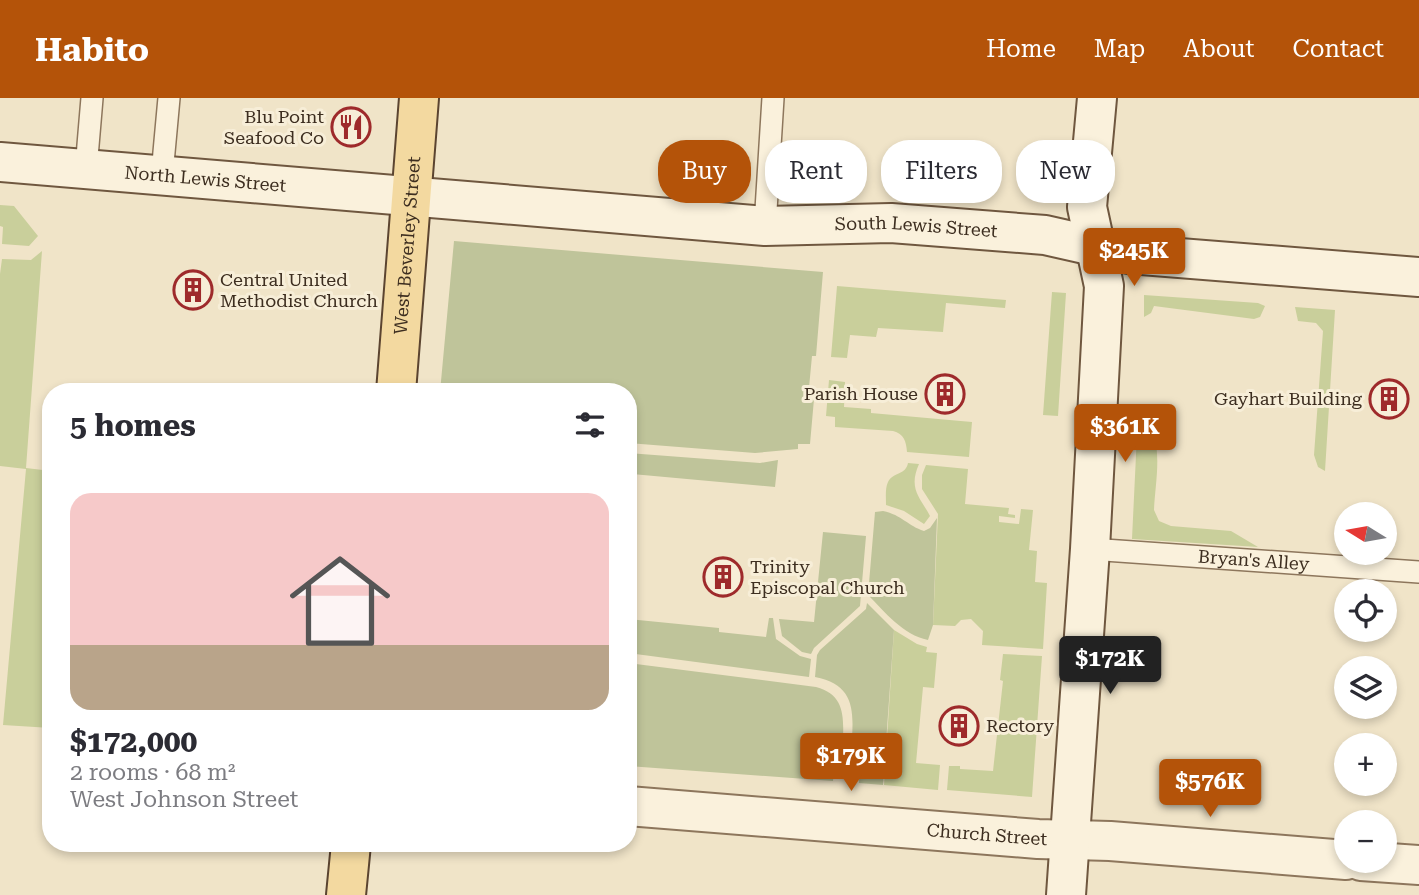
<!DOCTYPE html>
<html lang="en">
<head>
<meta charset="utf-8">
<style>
  :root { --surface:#fff; --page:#f2f2f3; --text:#2b2b33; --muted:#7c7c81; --accent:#b45309 }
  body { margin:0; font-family:"Roboto Serif",serif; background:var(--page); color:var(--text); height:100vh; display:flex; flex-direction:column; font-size:26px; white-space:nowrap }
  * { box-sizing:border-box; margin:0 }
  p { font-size:23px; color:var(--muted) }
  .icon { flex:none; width:38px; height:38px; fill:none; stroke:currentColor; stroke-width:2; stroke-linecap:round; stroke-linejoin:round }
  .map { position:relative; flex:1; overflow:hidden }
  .sheet { position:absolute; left:42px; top:285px; width:595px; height:469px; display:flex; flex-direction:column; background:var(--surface); border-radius:28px; box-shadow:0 4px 10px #0003 }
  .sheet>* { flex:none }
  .guide { position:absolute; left:658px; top:42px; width:654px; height:63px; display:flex; gap:14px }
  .needle { width:46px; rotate:281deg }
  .controls { position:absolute; left:1334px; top:404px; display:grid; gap:14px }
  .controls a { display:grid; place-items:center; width:63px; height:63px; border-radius:50%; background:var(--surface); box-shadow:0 4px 10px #0003; font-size:35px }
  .price { position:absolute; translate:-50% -60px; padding:0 16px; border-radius:7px; background:var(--accent); color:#fff; font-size:23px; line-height:46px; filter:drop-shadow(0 2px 4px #0008) }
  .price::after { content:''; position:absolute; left:50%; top:42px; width:21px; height:16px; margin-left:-10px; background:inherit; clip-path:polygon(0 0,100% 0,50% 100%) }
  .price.current { background:#222; color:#fff }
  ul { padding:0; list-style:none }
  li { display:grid; align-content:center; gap:14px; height:371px; padding:0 28px }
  li span { display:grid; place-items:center; height:217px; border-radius:21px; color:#555 }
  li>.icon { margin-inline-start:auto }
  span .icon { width:126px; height:126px; fill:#fffc; stroke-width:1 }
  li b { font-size:30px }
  h2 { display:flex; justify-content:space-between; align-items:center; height:84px; padding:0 28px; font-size:30px }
  .pill { padding:0 24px; border-radius:28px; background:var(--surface); box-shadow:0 4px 10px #0003; font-size:24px; line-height:63px }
  .pill.current { background:var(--accent); color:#fff }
  header { display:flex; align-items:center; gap:42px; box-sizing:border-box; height:98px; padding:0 35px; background:var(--accent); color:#fff }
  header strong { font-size:33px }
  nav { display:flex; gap:38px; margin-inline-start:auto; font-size:24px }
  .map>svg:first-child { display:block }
</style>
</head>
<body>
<header>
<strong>Habito</strong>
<nav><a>Home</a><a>Map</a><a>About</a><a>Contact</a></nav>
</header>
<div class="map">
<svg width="1419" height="797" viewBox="0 0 1419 797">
  <rect width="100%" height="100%" fill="#f0e4c8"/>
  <path fill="#c9cf9b" d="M 0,107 L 14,108 L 38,138 L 29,148 L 2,146 L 3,129 L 0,128 Z
    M 42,153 L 26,370 L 51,373 L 51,630 L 3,627 L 26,371 L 0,368 L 0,176 L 2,161 L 31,162 Z
    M 837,188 L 1006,202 L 1005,210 L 946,205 L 943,234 L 878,230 L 876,239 L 850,237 L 847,260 L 831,259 Z
    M 1052,194 L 1066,195 L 1058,318 L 1043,317 Z
    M 1144,197 L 1258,205 L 1265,208 L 1260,219 L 1254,221 L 1154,208 L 1151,215 L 1144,219 Z
    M 1295,209 L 1335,212 L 1325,373 L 1318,369 L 1314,357 L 1323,233 L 1316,225 L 1298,223 Z
    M 829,282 L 845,284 L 844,309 L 871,311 L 871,315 L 972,324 L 969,359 L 907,354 C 906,343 904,336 893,333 L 835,329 L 835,319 L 826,318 Z
    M 1138,315 C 1167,334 1155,382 1154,412 L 1159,423 L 1171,428 L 1231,433 L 1258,449 L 1132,441 Z
    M 908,365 L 919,366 C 908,391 920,399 930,418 L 924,426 L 904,413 L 886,407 C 886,400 885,390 888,384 C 893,374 906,377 908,365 Z
    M 926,367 L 968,371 L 965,406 L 1009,410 L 1008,416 L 1015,417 L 1015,420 L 999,418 L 999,424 L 1019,426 L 1021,411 L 1033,412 L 1029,452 L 1037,453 L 1035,484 L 1047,485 L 1043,551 L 982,547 L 983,533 L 971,521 L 961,522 L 955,528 L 933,527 L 938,416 L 922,391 L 922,377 Z
    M 894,532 L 917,546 L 927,549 L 926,554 L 937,555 L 934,590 L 923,589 L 916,665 L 940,667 L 938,692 L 884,687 Z
    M 1003,556 L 1042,558 L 1032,699 L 947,692 L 949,668 L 960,668 L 960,671 L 993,673 L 1003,583 L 1000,582 Z"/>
  <path fill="#bfc49a" d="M 454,143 L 823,174 L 816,258 L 812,258 L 808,300 L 814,301 L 810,346 L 798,346 L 798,351 L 755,355 L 628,345 L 628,294 L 440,294 Z
    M 628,355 L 760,365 L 778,362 L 775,389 L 632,376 L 628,395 Z
    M 883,413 C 902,417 908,428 924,433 L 930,430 L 937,420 L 933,527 L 928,542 C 903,537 885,514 868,497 L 875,414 Z
    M 823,434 L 866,438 L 860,508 L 814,550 L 811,556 L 802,554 L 782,538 L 779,521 L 814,524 Z
    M 867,505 L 894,532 L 883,687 L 859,685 L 861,648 L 852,640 C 854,609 852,586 815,579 L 817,557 L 820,552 L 866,511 Z
    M 769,520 L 773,520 L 776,541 L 800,558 L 811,561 L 809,579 L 628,555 L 628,521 L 719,530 L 719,534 L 766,539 Z
    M 628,565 L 816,589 C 843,596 844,616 843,640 L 836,648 L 833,683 L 628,668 Z"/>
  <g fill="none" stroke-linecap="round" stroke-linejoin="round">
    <g stroke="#8d765c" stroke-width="24">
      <g id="lane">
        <path d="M 86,71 L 92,0"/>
        <path d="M 162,76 L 169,0"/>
        <path d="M 765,128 L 773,0"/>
        <path id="s1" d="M 1090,451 L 1419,474"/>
      </g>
    </g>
    <g stroke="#8d765c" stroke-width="42">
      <g id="street">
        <path id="s2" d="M 628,708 L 1038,741 L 1110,743 L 1346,762"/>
        <path d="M 1361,763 L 1419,767"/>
      </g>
    </g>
    <g stroke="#6f573f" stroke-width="42">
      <g id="secondary">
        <path id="s3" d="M 0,64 L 765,128 L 891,125 L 1045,137 L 1129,156 L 1419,179"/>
        <path d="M 1066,797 L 1090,451 L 1104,188 L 1087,109 L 1097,0"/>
      </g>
    </g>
    <g stroke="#5b4430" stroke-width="42">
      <g id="primary">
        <path id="s4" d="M 396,294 L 419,0"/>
        <path d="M 346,797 L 351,746"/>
      </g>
    </g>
    <use href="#lane" stroke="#faf1dc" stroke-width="21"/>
    <use href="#street" stroke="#faf1dc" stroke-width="38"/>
    <use href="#secondary" stroke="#faf1dc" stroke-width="38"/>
    <use href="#primary" stroke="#f3d9a0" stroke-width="38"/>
  </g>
  <defs>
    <g id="restaurant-ring" transform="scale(2.0125)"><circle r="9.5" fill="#f7eed8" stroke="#9e2a2b" stroke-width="1.5"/><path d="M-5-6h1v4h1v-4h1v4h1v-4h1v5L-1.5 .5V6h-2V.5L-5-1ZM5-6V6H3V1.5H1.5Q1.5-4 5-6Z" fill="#9e2a2b"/></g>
    <g id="building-ring" transform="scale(2.0125)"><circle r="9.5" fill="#f7eed8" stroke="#9e2a2b" stroke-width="1.5"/><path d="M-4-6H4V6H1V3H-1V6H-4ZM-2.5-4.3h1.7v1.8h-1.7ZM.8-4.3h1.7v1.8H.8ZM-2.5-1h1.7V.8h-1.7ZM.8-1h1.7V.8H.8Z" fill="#9e2a2b"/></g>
  </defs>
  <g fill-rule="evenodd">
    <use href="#restaurant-ring" x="351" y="29"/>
    <use href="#building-ring" x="193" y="192"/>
    <use href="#building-ring" x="945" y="296"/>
    <use href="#building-ring" x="1389" y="301"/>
    <use href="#building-ring" x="723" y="479"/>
    <use href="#building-ring" x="959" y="628"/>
  </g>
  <g text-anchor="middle" stroke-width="6" stroke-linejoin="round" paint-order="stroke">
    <g font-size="18" fill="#3d2e20" stroke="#f7eed8" text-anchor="end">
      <text x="324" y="25">Blu Point<tspan x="324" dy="21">Seafood Co</tspan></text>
      <text x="220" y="188" text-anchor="start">Central United<tspan x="220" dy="21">Methodist Church</tspan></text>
      <text x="918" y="302">Parish House</text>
      <text x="1362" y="307">Gayhart Building</text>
      <text x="750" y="475" text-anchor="start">Trinity<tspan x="750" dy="21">Episcopal Church</tspan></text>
      <text x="986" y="634" text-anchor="start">Rectory</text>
    </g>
    <g font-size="18" fill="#3d2e20" stroke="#f7eed8">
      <text dy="6" stroke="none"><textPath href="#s3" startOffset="206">North Lewis Street</textPath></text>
      <text dy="6" stroke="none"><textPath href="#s3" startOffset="919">South Lewis Street</textPath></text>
      <text dy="6" stroke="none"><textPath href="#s4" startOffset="147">West Beverley Street</textPath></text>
      <text dy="6" stroke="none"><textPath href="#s1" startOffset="164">Bryan's Alley</textPath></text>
      <text dy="6" stroke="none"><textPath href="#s2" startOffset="360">Church Street</textPath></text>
    </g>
  </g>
</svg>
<div class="controls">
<a><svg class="needle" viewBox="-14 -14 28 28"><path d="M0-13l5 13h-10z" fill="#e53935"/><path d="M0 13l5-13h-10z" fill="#7c7c81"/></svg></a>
<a><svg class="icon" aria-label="locate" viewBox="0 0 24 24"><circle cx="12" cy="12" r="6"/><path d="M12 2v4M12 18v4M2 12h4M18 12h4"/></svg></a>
<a><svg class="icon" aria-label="layers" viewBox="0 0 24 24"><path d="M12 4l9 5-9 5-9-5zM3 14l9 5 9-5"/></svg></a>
<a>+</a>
<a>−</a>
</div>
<b class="price" style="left:1134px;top:190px">$245K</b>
<b class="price" style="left:1125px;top:366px">$361K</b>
<b class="price current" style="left:1110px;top:598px">$172K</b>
<b class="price" style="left:851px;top:695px">$179K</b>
<b class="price" style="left:1210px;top:721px">$576K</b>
<div class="guide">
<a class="pill current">Buy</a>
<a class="pill">Rent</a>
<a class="pill">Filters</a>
<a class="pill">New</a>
</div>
<section class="sheet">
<h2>5 homes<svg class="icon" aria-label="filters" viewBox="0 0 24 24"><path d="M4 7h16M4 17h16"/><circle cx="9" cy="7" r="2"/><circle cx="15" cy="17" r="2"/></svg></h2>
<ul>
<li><span style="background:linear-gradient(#f6c9c9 70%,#b9a48a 0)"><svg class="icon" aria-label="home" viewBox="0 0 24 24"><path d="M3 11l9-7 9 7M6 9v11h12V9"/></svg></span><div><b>$172,000</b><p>2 rooms · 68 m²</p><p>West Johnson Street</p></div></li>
</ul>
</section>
</div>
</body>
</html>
